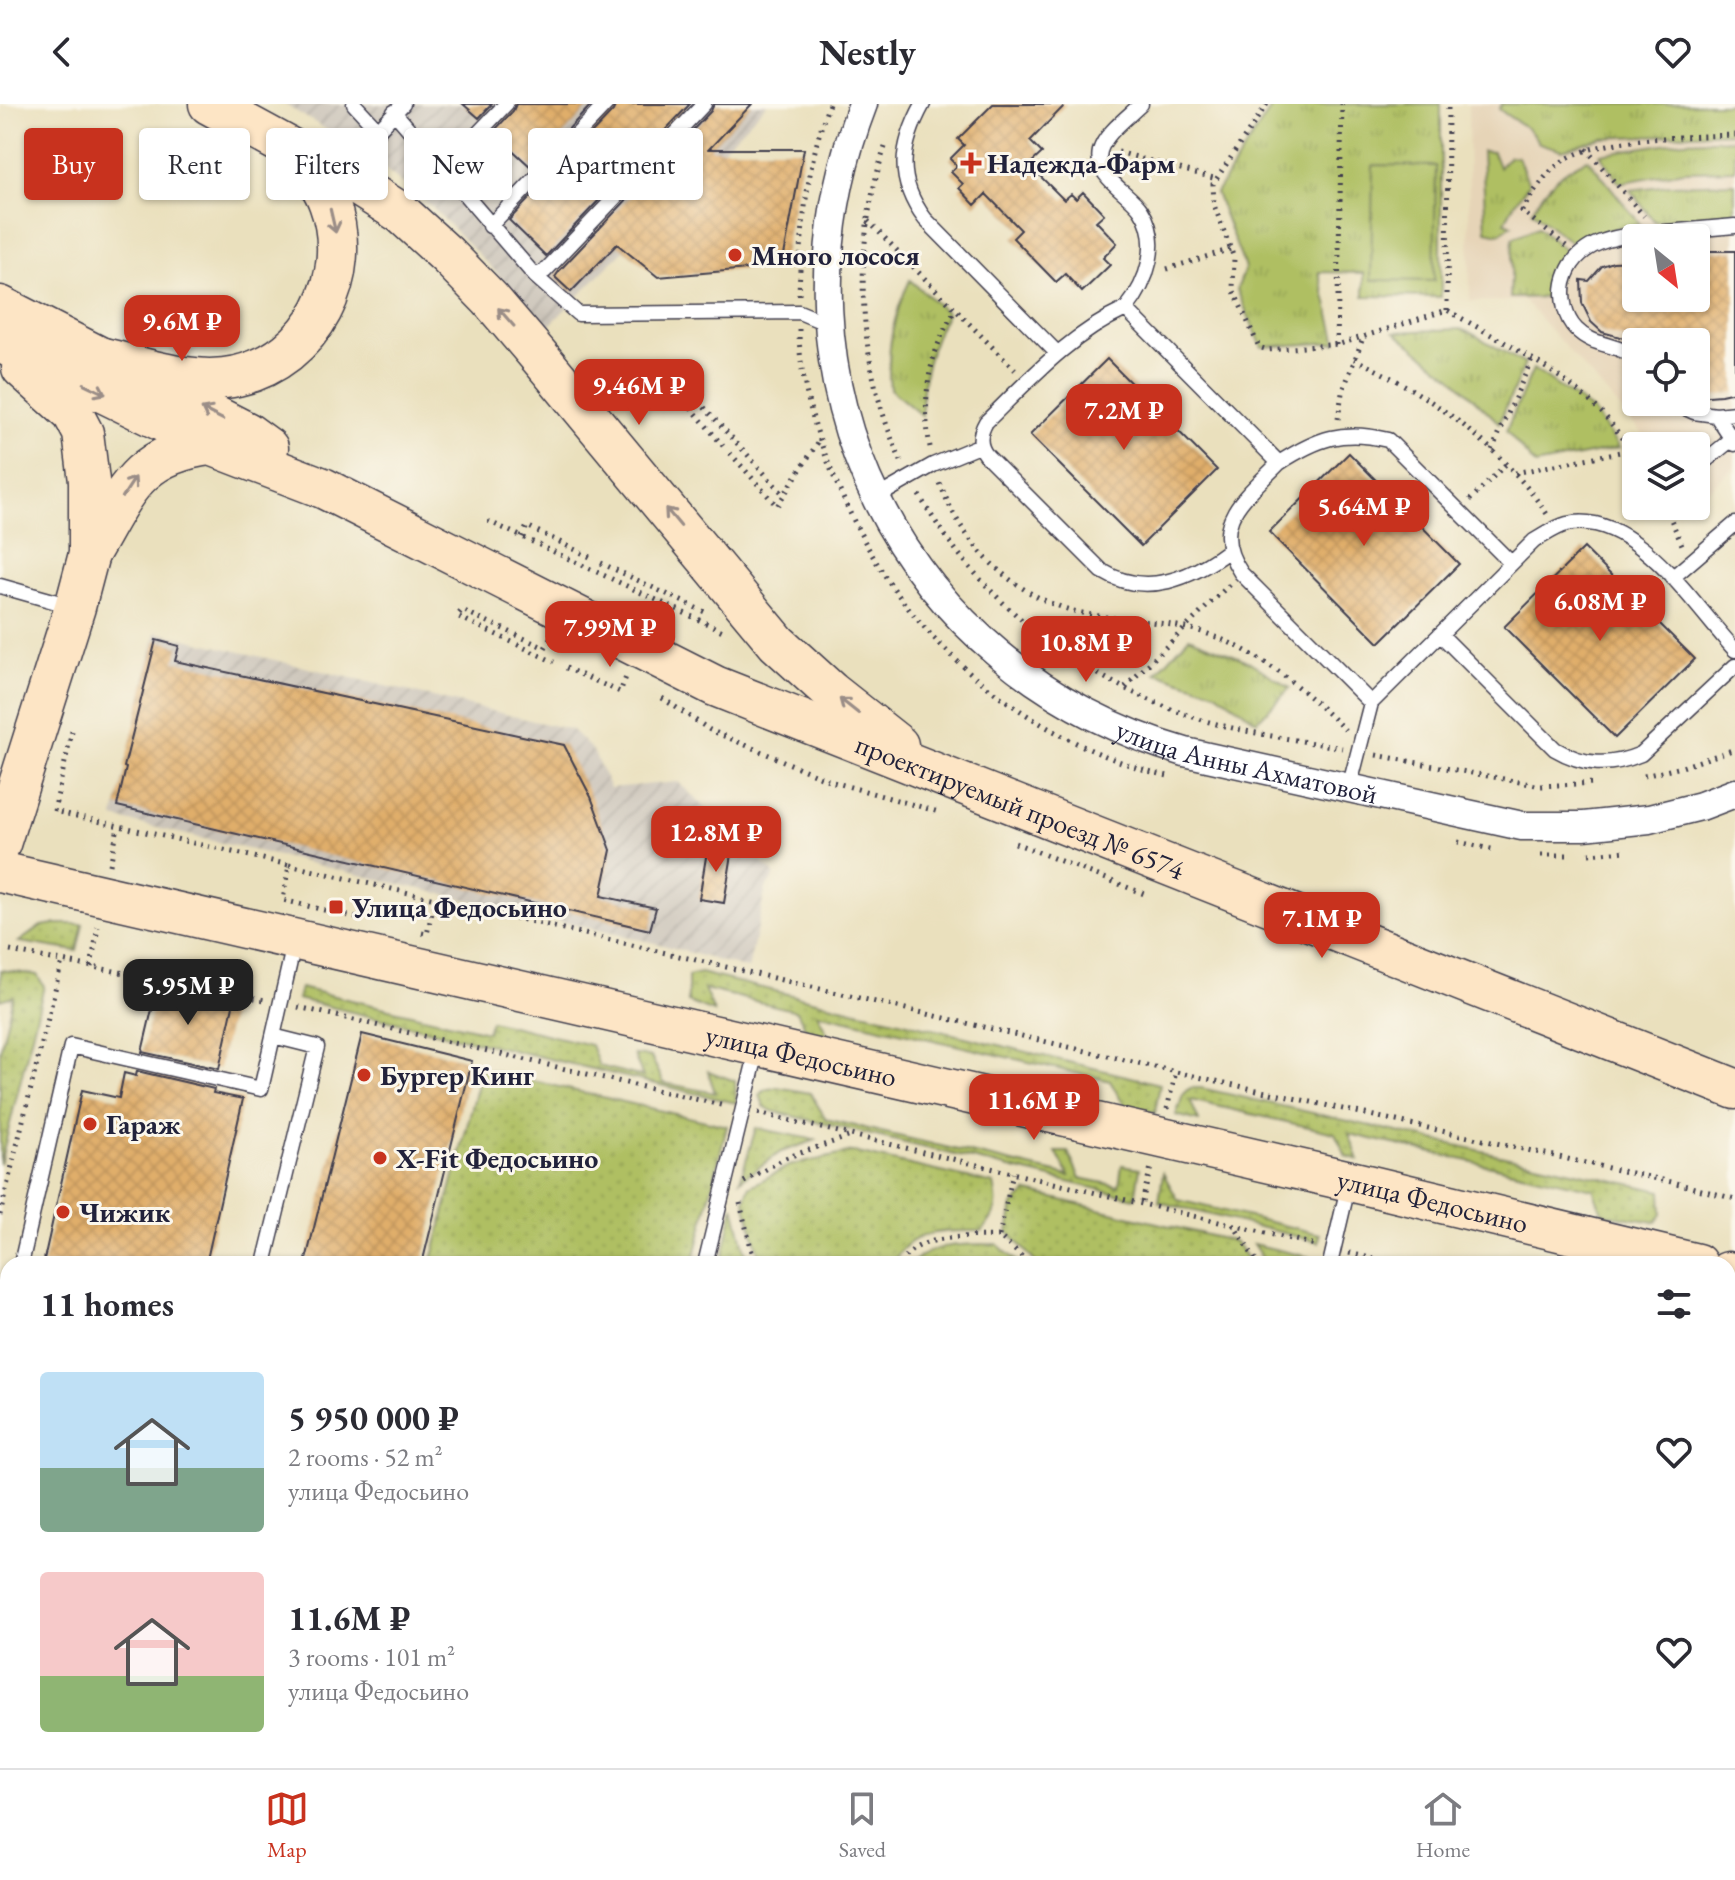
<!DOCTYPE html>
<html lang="en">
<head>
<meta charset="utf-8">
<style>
  :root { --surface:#fff; --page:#f2f2f3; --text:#2b2b33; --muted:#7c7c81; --line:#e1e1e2; --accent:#c8321e }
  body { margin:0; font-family:"EB Garamond",serif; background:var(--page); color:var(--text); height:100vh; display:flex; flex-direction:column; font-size:30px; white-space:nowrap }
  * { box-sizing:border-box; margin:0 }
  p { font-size:26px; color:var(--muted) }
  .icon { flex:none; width:44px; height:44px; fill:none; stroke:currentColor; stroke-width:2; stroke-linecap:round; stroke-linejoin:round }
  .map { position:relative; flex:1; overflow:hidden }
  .sheet { position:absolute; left:0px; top:1152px; width:1736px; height:512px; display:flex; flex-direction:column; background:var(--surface); border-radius:24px 24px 0 0; box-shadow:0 2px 6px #0004 }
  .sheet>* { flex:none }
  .top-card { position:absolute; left:24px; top:24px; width:800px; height:72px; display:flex; gap:16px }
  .needle { width:52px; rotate:150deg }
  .tools { position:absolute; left:1622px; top:120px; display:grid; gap:16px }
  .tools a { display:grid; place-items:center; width:88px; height:88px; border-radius:8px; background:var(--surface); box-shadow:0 2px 6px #0004; font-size:40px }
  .price { position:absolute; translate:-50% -68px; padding:0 18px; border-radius:16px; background:var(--accent); color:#fff; font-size:26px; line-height:52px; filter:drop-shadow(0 2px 4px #0008) }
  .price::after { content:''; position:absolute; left:50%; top:48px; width:24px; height:18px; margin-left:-12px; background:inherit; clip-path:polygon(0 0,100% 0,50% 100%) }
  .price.on { background:#222; color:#fff }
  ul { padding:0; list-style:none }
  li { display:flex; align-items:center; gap:24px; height:200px; padding:0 40px }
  li span { display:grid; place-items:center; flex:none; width:224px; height:160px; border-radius:8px; color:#555 }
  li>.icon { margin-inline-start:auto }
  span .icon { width:96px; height:96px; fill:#fffc; stroke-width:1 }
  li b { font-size:34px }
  h2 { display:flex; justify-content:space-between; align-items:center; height:96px; padding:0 40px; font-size:34px }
  .chip { padding:0 28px; border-radius:8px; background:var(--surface); box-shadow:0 2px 6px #0004; font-size:28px; line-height:72px }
  .chip.on { background:var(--accent); color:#fff }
  header { display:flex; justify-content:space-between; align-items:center; height:104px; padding:0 40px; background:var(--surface); font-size:36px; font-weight:700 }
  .tab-bar { display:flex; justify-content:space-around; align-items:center; height:112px; border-top:2px solid var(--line); background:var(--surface); font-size:22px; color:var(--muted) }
  .tab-bar a { display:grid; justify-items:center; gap:4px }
  .tab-bar .on { color:var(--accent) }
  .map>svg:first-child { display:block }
</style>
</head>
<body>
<header><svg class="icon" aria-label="back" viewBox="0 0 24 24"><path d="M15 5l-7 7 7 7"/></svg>Nestly<svg class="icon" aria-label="heart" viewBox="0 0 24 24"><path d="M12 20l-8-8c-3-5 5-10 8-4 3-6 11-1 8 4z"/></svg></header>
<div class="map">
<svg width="1735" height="1664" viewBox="0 0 1735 1664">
  <defs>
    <pattern id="industrial-furrows" width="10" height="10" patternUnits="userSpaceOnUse" patternTransform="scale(2)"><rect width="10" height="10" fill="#cac3b8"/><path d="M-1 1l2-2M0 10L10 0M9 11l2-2" fill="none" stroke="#ada79f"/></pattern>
    <pattern id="grass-dots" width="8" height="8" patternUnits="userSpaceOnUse" patternTransform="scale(2)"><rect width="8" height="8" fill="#afbf62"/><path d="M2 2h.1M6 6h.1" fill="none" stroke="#96a456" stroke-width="1.8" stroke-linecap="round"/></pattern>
    <pattern id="park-tufts" width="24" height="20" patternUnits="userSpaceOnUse" patternTransform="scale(2)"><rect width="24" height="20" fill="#afbf62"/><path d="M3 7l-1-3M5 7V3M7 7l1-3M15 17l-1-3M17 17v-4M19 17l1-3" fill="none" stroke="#96a456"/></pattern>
    <pattern id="building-cross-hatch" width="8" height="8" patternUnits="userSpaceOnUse" patternTransform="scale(2)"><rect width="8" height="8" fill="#e0ae6a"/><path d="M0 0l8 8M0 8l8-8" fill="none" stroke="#c0955d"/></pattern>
  </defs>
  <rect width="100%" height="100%" fill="#fbf7ec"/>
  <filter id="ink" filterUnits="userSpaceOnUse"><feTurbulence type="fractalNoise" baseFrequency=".0125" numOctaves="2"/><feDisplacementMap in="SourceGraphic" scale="16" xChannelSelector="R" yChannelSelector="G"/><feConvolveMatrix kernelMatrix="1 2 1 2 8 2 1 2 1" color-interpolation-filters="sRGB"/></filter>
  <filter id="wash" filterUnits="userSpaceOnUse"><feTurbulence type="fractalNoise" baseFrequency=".006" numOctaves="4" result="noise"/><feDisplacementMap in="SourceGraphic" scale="32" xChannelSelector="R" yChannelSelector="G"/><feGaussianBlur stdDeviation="1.8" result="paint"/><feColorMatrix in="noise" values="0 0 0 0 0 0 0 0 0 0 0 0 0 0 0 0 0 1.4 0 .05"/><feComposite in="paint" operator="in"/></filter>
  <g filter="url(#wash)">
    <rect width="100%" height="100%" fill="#eae0bd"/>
    <path fill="#e6d4b7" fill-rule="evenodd" d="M 1468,0 L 1735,0 L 1735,363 L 1699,394 L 1696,391 L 1696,342 L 1653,342 L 1525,197 L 1470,197 ZM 1636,134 L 1696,134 L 1696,194 L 1636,194 ZM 1636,238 L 1696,238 L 1696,298 L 1636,298 Z
      M 0,1459 L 8,1461 L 8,1656 L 572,1656 L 569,1664 L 0,1664 Z
      M 631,1656 L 1199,1656 L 1197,1664 L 629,1664 Z"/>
    <path fill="url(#industrial-furrows)" d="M 284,0 L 767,0 L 549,222 L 429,100 L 362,47 Z
      M 156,528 L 572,626 L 593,647 L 610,684 L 678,678 L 775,771 L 766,784 L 748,865 L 659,840 L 114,714 Z"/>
    <path fill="url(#grass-dots)" stroke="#68704e" stroke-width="2" d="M 54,820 L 83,820 L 77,847 L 19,838 L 41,822 Z
      M 1,866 L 37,871 L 44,882 L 0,1060 L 0,947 L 13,892 L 0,896 Z
      M 700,869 L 1160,980 L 1155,1009 L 1125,1003 L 1110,977 L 817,909 L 829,933 L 808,929 L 797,907 L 704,885 L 714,908 L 688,898 L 688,872 Z
      M 300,884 L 487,928 L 491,917 L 591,941 L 599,962 L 643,973 L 634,951 L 651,953 L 664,979 L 715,989 L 708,967 L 735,977 L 736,999 L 297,895 Z
      M 482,965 L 727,1022 L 693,1160 L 431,1160 Z
      M 777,983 L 810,989 L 826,1015 L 1069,1072 L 1056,1048 L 1068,1048 L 1080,1074 L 1119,1082 L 1122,1061 L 1140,1064 L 1135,1094 L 772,1007 L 764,1002 L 760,991 L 765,986 Z
      M 1190,984 L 1201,984 L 1661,1087 L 1662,1110 L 1656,1118 L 1603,1110 L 1593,1085 L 1349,1030 L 1359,1056 L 1346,1052 L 1335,1029 L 1190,996 L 1199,1017 L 1176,1011 L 1183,991 Z
      M 756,1024 L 816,1036 L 781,1048 L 740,1076 Z
      M 853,1048 L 994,1080 C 999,1100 997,1111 982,1127 C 949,1127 909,1123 893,1160 L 761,1160 L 745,1097 L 749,1083 L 789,1062 Z
      M 1163,1069 L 1178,1096 L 1320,1130 L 1319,1138 L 1159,1098 Z
      M 1028,1088 L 1236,1138 L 1250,1160 L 1037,1160 L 1008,1128 L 1013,1101 Z
      M 734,1102 L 748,1160 L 721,1160 Z
      M 997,1140 L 1020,1160 L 911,1160 C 935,1137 966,1141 997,1140 Z
      M 1253,1140 L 1309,1153 L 1308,1160 L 1266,1160 Z
      M 0,1270 L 8,1272 L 8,1433 L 0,1432 Z"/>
    <path fill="url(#park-tufts)" stroke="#68704e" stroke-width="2" d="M 1274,0 L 1441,0 L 1441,193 L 1364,192 L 1364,169 L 1319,168 L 1337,238 L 1262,243 L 1237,186 L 1245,164 L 1216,89 Z
      M 1502,0 L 1735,0 L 1735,28 L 1601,34 L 1562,46 L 1539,39 C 1529,21 1514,18 1499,5 Z
      M 1735,35 L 1735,66 L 1684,67 L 1619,79 L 1600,50 L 1683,37 Z
      M 1482,47 L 1493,48 L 1499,63 L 1510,52 L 1518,53 L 1529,80 L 1514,100 L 1505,118 L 1512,121 L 1499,130 L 1486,127 Z
      M 1588,55 L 1641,121 C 1617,121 1597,128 1579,145 L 1532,107 C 1545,83 1562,65 1588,55 Z
      M 1735,79 L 1735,111 L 1655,118 L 1630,86 L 1670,81 Z
      M 1538,123 L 1569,150 L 1559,165 L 1555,193 L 1510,194 L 1513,134 Z
      M 910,176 L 947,209 C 929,242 921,274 922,312 L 890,285 C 886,245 893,212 910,176 Z
      M 1460,225 L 1471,229 L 1525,260 L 1499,319 L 1453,274 L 1395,228 Z
      M 1533,265 L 1592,306 L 1619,344 L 1535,361 L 1506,327 Z
      M 1189,533 L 1248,557 L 1290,584 L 1257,617 L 1216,588 L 1156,569 Z"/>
    <path fill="#afbf62" stroke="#68704e" stroke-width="2" d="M 1373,61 L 1436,62 L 1434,177 L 1371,176 Z"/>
    <g id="blocks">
      <path fill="url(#building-cross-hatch)" d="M 463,0 L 492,0 L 479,14 Z
        M 516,0 L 592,0 L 532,64 L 493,28 L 513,7 Z
        M 616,0 L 690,0 L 546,152 L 509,116 L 613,7 Z
        M 714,0 L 752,0 L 709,45 L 804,45 L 782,162 L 658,173 L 617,140 L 571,188 L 555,173 L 560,166 L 711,7 Z
        M 993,0 L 1066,0 L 1030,37 L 1042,49 L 1029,61 L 1064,96 L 1071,90 L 1076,95 L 1083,88 L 1104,110 L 1096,117 L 1117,139 L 1103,154 L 1110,161 L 1082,188 L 1065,170 L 1056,178 L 1013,134 L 1021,126 L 986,90 L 975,101 L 959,84 L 963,80 L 951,68 L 957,62 L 950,55 L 964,41 L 958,35 Z
        M 1696,147 L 1735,147 L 1735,288 L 1721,291 L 1696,293 L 1696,238 L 1638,238 L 1602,228 L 1591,218 L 1582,199 L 1581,176 L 1589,177 L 1602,162 L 1613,158 L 1636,157 L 1636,194 L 1696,194 Z
        M 1107,255 L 1217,366 L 1141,442 L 1030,331 Z
        M 1349,349 L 1459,460 L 1379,539 L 1269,428 Z
        M 1584,444 L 1695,555 L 1615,634 L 1504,523 Z
        M 156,536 L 179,542 L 175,557 L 564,641 L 591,693 L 611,746 L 601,792 L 656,804 L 650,826 L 117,702 L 126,664 L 124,663 Z
        M 708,741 L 733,744 L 724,799 L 699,795 Z
        M 158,880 L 234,897 L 219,965 L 142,948 Z
        M 362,930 L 472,957 L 422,1160 L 305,1160 Z
        M 137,967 L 214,985 L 213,989 L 243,995 L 206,1160 L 43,1160 L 82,986 L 119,994 L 124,969 L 136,972 Z"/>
    </g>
  </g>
  <g filter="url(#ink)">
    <use href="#blocks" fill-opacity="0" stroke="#403e4e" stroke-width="2"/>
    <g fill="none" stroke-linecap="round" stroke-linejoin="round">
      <g stroke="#403e4e" stroke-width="17">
        <path id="lane" d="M 354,0 L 378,26 L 403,0
          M 923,0 C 900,42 896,76 925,115 L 1056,248
          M 394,8 L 535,172 L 545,167 L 704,0
          M 443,66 L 506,0
          M 490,122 L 606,0
          M 535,172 L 578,210 L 799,208 L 828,220
          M 1126,205 C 1147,179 1162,138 1141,106 C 1129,88 1094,73 1100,47 C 1105,29 1128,13 1141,0
          M 1636,254 C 1617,239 1593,243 1576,225 C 1565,214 1561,194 1564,179 C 1575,131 1629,131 1667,128 C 1690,126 1712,124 1735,122
          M 1672,298 L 1694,308 L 1716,311 L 1735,340
          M 1716,311 L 1735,309
          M 1279,359 C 1318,334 1342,325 1388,336 L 1511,459
          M 1700,361 L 1732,335
          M 875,394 L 933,361 L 981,341
          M 1229,446 C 1192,474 1145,494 1102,467 L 987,352 C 978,341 979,330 986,318 C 1030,275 1069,231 1126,205 L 1279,359 C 1246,393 1207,418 1241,469 L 1371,599 L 1349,684
          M 1672,474 L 1735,420
          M 0,482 L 71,502
          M 1440,530 L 1555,645 C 1584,662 1610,663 1641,650 L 1735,562
          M 1371,599 L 1534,437 C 1545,431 1555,423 1567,420 C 1634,405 1694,502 1735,546
          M 21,1160 L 71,942 L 261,985 L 294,840
          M 264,1160 L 317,943 L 273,932
          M 705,1160 L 758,943
          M 1330,1160 L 1349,1079
          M 0,1200 L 8,1201
          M 2,1255 L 8,1224
          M 1728,1647 L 1732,1630
          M 1356,1656 L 1391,1664
          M 586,1664 L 588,1656"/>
      </g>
      <g stroke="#403e4e" stroke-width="31">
        <g id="street">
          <path id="s1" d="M 863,0 C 756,277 901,565 1185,648 L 1522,722 L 1584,722 L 1649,715 L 1701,702 L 1735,689"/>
        </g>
      </g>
      <g stroke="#403e4e" stroke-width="43">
        <g id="secondary">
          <path d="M 209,0 L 349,76 L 401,109 L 447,151 L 490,195 L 543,257 L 777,539 L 831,588 L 898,641"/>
          <path d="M 0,202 L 246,328 L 268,344"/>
          <path id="s2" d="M 0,238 L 211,341 L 323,384 L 715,582 L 1735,985"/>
          <path d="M 103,254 C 146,264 193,282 237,272 C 313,255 356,172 329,99 C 323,82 311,67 300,53"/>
          <path d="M 89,450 C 124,391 135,350 211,341"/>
          <path d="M 0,740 L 75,503 L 89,450 L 89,377 L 83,329 L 73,310 L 22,264"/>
          <path id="s3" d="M 0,768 L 1350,1077 L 1697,1160"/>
          <path d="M 1728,1168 L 1735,1170"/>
        </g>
      </g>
      <path stroke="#403e4e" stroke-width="5" stroke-dasharray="2 6" stroke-linecap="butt" d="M 1267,0 L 1213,80 L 1214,101 L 1234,154 L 1233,185 L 1259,243 L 1268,246 L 1340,240 L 1447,206 C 1499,236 1555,263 1598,305 C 1613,319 1624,338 1636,355
        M 885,43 C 851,145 857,259 901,357
        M 1586,45 L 1644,112
        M 1118,48 L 1217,75
        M 868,117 L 1015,266
        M 1566,142 L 1522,107 C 1533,89 1543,72 1560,59 C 1597,32 1689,33 1735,31
        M 1167,165 L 1231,145
        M 799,191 C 801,125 806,63 829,0
        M 1447,206 L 1448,0
        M 799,225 C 799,276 815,327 834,373 C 852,416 874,459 902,496 C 965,580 1065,648 1168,672
        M 1337,241 L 1342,0
        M 1354,255 C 1430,290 1499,340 1547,410
        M 1338,315 L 1342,289 L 1363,234
        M 723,342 L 666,273 L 673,269 L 784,391
        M 930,343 C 921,291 929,250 955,206
        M 1492,346 L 1532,255
        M 730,349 L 777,402 L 820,335
        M 1515,369 L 1630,346
        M 940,379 C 964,446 1021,500 1093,511 C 1127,517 1162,517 1195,526 C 1254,542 1302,584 1345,626
        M 919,391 C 982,499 1075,572 1193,613 C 1241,629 1293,635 1342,644
        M 1470,396 L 1506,360
        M 1665,402 L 1683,443
        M 488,417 L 727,529
        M 522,433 L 527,422 L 590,453
        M 601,459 L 709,510
        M 550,535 L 545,544 L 462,506 L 457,512 L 554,558
        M 566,564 L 620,588 L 626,573
        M 1125,583 L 1229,481
        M 662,594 L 710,626 L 833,678 L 939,708
        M 72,627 L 54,707 L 289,761 L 283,796 L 361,815
        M 1376,651 L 1541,682 L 1595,679
        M 1644,672 L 1682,663 L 1735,645
        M 1458,738 L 1496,746
        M 1015,739 L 1147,791
        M 1589,750 L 1627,747
        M 1541,751 L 1567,751
        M 110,761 L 118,723
        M 289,761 L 1176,968 L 1676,1079 L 1735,1095
        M 422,829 L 427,830 L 435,796
        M 10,847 L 265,896
        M 91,863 L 98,823
        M 298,903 L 725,1002
        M 1167,1005 L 1176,968
        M 758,1009 L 1316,1141
        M 744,1078 L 785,1054 L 851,1032
        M 1142,1098 L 1151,1063
        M 740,1099 L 755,1160
        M 0,1111 L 62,857
        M 1233,1120 L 1258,1160
        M 999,1132 L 1013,1069
        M 1349,1149 L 1396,1160
        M 901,1160 C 914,1129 971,1133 999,1132 L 1030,1160
        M 1728,1237 L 1735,1239
        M 0,1340 L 8,1344
        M 0,1407 L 8,1403
        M 55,1664 L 57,1656
        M 1221,1664 L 1223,1656"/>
      <use href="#lane" stroke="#fff" stroke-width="14"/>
      <use href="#street" stroke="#fff" stroke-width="28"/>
      <use href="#secondary" stroke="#fde5c5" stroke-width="40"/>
    </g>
    <defs><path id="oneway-shaft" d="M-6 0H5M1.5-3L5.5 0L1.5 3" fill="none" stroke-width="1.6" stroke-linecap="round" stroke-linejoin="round" transform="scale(2)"/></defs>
    <g stroke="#9a8d87">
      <use href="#oneway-shaft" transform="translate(333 117) rotate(77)"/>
      <use href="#oneway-shaft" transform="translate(506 213) rotate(-131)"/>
      <use href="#oneway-shaft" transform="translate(95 285) rotate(26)"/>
      <use href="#oneway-shaft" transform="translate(212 310) rotate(-153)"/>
      <use href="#oneway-shaft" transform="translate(129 383) rotate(-57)"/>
      <use href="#oneway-shaft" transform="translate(673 413) rotate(-130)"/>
      <use href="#oneway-shaft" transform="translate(849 602) rotate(-142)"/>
    </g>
  </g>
  <g fill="#c8321e" stroke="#fbf7ec" stroke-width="3">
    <path d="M967 47h8v8h8v8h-8v8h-8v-8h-8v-8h8z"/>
    <circle cx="735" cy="151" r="8"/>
    <rect x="328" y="795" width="16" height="16" rx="4"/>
    <circle cx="364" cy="971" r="8"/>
    <circle cx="90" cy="1020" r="8"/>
    <circle cx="380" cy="1054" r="8"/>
    <circle cx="63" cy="1108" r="8"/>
  </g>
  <g text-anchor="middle" stroke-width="6" stroke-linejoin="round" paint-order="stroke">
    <g font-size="28" font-weight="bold" fill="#22223b" stroke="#fbf7ec" text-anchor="start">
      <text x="987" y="69">Надежда-Фарм</text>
      <text x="751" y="161">Много лосося</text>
      <text x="352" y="813">Улица Федосьино</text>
      <text x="380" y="981">Бургер Кинг</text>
      <text x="106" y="1030">Гараж</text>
      <text x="396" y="1064">X-Fit Федосьино</text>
      <text x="79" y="1118">Чижик</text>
    </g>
    <g font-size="28" fill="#22223b" stroke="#fbf7ec">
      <text dy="10" stroke="none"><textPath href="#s1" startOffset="880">улица Анны Ахматовой</textPath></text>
      <text dy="10" stroke="none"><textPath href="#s2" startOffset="1122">проектируемый проезд № 6574</textPath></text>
      <text dy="10" stroke="none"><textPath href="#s3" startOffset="822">улица Федосьино</textPath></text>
      <text dy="10" stroke="none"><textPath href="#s3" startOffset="1470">улица Федосьино</textPath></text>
    </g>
  </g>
</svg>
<div class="tools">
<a><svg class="needle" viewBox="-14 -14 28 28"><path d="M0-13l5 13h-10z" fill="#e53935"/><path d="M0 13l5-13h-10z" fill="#7c7c81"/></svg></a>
<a><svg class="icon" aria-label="locate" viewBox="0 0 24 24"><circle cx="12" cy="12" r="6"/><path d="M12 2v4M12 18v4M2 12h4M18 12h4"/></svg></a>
<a><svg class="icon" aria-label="layers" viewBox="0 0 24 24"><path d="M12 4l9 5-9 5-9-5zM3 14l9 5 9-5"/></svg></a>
</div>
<b class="price" style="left:182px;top:259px">9.6M ₽</b>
<b class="price" style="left:639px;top:323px">9.46M ₽</b>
<b class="price" style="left:1124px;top:348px">7.2M ₽</b>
<b class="price" style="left:1364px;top:444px">5.64M ₽</b>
<b class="price" style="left:1600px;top:539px">6.08M ₽</b>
<b class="price" style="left:610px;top:565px">7.99M ₽</b>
<b class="price" style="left:1086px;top:580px">10.8M ₽</b>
<b class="price" style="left:716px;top:770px">12.8M ₽</b>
<b class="price" style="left:1322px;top:856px">7.1M ₽</b>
<b class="price on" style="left:188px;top:923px">5.95M ₽</b>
<b class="price" style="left:1034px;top:1038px">11.6M ₽</b>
<div class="top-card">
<a class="chip on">Buy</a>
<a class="chip">Rent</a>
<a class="chip">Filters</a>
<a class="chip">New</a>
<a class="chip">Apartment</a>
</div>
<section class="sheet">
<h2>11 homes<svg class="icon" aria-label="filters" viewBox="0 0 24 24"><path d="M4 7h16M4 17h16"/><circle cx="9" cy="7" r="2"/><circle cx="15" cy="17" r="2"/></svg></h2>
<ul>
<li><span style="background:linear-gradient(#bfe0f5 60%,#7fa58c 0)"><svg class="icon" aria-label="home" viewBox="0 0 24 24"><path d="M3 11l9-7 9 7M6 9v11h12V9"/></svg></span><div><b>5 950 000 ₽</b><p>2 rooms · 52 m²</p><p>улица Федосьино</p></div><svg class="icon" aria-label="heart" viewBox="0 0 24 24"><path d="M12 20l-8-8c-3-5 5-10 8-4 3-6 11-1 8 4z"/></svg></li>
<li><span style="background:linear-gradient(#f6c9c9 65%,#8fb573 0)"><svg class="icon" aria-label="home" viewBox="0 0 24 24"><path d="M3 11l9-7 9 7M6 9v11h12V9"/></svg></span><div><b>11.6M ₽</b><p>3 rooms · 101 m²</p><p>улица Федосьино</p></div><svg class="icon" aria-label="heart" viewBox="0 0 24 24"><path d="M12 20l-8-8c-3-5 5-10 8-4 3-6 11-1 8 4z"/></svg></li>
</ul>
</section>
</div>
<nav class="tab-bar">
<a class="on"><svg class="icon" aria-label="map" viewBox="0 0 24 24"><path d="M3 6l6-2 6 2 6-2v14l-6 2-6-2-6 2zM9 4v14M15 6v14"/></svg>Map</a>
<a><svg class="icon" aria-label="saved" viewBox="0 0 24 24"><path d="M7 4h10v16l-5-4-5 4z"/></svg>Saved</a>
<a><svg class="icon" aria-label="home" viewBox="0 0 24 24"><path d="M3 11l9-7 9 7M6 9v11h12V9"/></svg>Home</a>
</nav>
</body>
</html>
